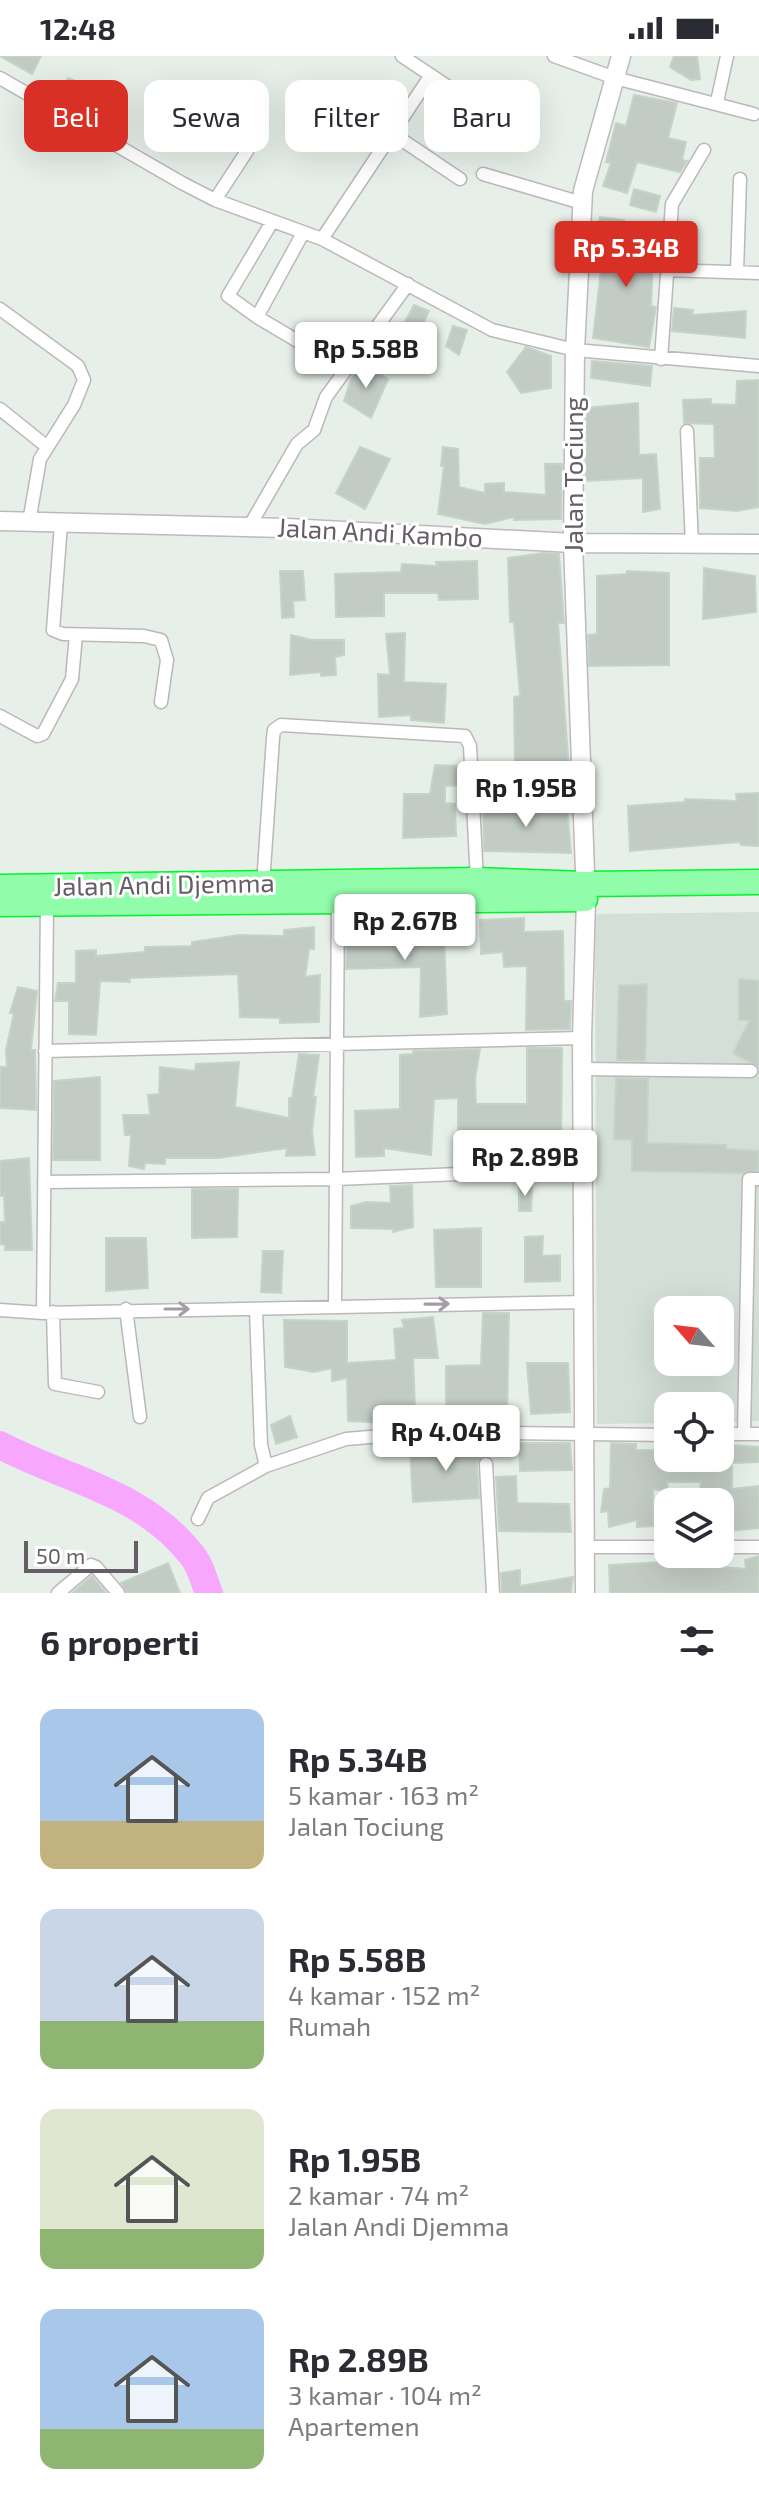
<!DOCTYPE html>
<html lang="id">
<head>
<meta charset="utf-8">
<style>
  :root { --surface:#fff; --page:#f2f2f3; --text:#2b2b33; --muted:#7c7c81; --accent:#d93025 }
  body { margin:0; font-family:"Exo 2",sans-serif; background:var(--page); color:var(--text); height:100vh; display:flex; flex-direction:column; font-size:30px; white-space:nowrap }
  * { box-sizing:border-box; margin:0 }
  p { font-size:26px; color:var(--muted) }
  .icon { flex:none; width:44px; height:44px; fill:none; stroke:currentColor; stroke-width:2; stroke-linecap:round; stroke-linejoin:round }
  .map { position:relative; height:1537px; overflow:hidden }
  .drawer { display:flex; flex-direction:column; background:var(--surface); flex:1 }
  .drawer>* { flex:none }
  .guide { position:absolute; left:24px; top:24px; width:712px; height:72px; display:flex; gap:16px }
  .needle { width:52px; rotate:298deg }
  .buttons { position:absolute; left:654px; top:1240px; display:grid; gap:16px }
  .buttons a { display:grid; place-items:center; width:80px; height:80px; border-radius:16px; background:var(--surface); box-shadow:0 8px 32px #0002; font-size:40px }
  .scale { position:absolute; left:24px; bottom:20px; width:114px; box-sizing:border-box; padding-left:8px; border:4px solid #665e66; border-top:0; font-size:22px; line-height:28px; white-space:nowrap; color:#665e66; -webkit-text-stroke:6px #fff; paint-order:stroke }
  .price { position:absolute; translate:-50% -68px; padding:0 18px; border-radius:8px; background:#fff; color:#222; font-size:26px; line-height:52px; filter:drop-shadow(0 2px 4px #0008) }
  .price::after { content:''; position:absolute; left:50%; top:48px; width:24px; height:18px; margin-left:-12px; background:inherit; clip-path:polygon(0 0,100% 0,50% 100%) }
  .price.active { background:var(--accent); color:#fff }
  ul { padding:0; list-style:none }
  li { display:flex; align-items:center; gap:24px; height:200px; padding:0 40px }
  li span { display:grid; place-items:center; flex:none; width:224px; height:160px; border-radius:16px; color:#555 }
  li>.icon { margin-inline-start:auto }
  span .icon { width:96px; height:96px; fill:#fffc; stroke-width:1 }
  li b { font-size:34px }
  h2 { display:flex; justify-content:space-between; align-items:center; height:96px; padding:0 40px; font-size:34px }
  .pill { padding:0 28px; border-radius:16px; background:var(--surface); box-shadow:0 8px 32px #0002; font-size:28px; line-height:72px }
  .pill.active { background:var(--accent); color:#fff }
  .status { display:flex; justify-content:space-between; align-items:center; height:56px; padding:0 40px; background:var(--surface); direction:ltr }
  .status svg { height:22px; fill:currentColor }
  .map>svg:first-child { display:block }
</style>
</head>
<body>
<div class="status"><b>12:48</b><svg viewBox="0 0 49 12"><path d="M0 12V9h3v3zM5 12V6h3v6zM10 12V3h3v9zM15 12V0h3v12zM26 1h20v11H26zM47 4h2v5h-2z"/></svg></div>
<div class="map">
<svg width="759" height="1537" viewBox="0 0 759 1537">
  <rect width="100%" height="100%" fill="#e6f0e9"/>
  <path fill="#d4e0d7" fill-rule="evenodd" d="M 759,856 L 759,1365 L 720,1366 L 720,1350 L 668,1350 L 668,1367 L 597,1368 L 595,858 ZM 668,1254 L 720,1254 L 720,1306 L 668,1306 Z"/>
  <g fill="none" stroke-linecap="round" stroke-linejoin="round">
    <path stroke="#f7a7fe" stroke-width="28" d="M 0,1389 C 66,1424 141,1435 191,1498 C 200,1508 204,1525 209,1537"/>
  </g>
  <path fill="#c2cbc4" stroke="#c4d5c7" stroke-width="2" d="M 0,0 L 41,0 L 32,18 Z
    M 674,0 L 697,0 L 700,23 L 691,24 L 670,11 Z
    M 68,22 L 85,29 L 72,50 L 59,43 Z
    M 634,39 L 677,47 L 668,82 L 686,86 L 682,104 L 687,105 L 680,116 L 637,106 L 627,137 L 603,130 L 611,107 L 606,106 L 616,67 L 626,70 Z
    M 634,133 L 660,140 L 656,156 L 630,149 Z
    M 600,161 L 624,164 L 622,179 L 654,181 L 651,250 L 656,251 L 649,291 L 593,282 L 601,214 L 624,217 L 626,193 L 596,190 Z
    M 414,249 L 429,255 L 415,284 L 399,277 Z
    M 674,252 L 693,254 L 692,259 L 746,255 L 745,282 L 672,275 Z
    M 453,270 L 467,274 L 459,299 L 446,290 Z
    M 526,291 L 551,300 L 551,332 L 521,337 L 507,316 Z
    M 592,305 L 652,310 L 650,330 L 591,322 Z
    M 365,307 L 388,323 L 371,362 L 344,345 L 351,323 Z
    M 759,324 L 759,451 L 737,455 L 700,452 L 700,402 L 715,402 L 714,368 L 684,367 L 683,344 L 711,343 L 711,348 L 736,349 L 737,325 Z
    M 638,347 L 639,399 L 656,398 L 660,453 L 643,456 L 643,422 L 586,425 L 586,352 Z
    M 360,391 L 390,403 L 365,453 L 336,437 Z
    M 443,391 L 458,393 L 459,431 L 485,437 L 485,428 L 504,427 L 504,436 L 546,439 L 545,408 L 562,408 L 561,463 L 514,464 L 514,461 L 485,468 L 438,458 L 444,410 L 441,410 Z
    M 543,497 L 559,498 L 564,567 L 558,567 L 570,726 L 481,729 L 480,710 L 515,711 L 514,641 L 520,640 L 514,566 L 510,566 L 508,502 Z
    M 477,505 L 478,543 L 439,544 L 438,537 L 384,537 L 384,560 L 336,561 L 335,518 L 401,516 L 402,508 L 437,510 L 436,506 Z
    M 704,512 L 755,520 L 756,556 L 703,563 Z
    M 280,515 L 303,515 L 305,544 L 293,545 L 294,561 L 282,562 Z
    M 627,515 L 669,517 L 669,609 L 589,610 L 588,579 L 597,578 L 597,520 L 627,518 Z
    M 405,577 L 404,626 L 446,628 L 444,667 L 411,664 L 411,659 L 379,661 L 378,618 L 390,619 L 386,578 Z
    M 291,579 L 312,584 L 344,584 L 344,599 L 335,601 L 336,619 L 321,620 L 321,616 L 290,619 Z
    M 435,709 L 462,710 L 463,729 L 445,730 L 445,747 L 455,748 L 456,780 L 403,782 L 404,738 L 430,738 Z
    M 759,737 L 759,790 L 741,789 L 740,786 L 630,795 L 628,750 L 685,746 L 685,743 L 737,745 L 736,738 Z
    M 483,749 L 567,752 L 571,797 L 484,795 Z
    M 524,862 L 524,876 L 563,875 L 564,945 L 571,945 L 570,973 L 526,974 L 527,910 L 504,911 L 503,896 L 481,898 L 480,864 Z
    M 314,871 L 314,893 L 309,893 L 305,921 L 320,919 L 319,966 L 280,967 L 280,962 L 240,961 L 238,918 L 129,922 L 130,926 L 100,925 L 96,979 L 69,978 L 69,945 L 55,945 L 58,927 L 76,927 L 76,895 L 96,894 L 96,900 L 145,896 L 145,891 L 192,890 L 192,886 L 239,879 L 284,880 L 284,874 Z
    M 390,875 L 390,881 L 444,880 L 447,958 L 420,961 L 421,911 L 346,913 L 347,878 Z
    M 739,923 L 759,925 L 759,1011 L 733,997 L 750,964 L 739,964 Z
    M 647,928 L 645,1005 L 617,1004 L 619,930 Z
    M 18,931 L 37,935 L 31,994 L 35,994 L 36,1054 L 0,1052 L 0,1019 L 1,1011 L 7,1011 L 6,994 L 14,957 L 10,957 Z
    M 527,992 L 562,992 L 561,1095 L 482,1096 L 482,1086 L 458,1087 L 458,1042 L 434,1043 L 431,1099 L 384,1092 L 384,1100 L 356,1101 L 355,1055 L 400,1053 L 400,999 L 413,998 L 413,995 L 480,993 L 475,1023 L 476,1048 L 527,1048 Z
    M 299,998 L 319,999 L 313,1041 L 316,1041 L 312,1075 L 315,1099 L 286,1100 L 287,1092 L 218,1102 L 165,1102 L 165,1108 L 145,1107 L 144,1113 L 129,1110 L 131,1079 L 125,1079 L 123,1059 L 150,1059 L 148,1039 L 159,1038 L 160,1011 L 195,1015 L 196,1008 L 239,1006 L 235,1051 L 289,1062 L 289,1042 L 292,1042 Z
    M 100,1021 L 100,1104 L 53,1104 L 54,1025 Z
    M 616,1022 L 648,1023 L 647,1087 L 726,1089 L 726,1093 L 759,1095 L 759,1114 L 742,1117 L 632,1115 L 632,1084 L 614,1083 Z
    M 29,1102 L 32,1194 L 5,1194 L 5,1189 L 0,1188 L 0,1166 L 5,1166 L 4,1140 L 0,1140 L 0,1105 Z
    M 412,1129 L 413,1171 L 393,1176 L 393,1173 L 351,1172 L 351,1150 L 366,1146 L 391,1147 L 390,1130 Z
    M 519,1129 L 532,1129 L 531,1155 L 519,1155 Z
    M 192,1133 L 238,1133 L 237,1181 L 192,1182 Z
    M 481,1172 L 481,1231 L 436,1231 L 434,1174 Z
    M 543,1180 L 542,1200 L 560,1199 L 560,1225 L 525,1226 L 525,1181 Z
    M 106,1182 L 146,1182 L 148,1232 L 106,1235 Z
    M 263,1195 L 283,1195 L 281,1237 L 261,1236 Z
    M 483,1257 L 509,1257 L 507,1362 L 483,1363 L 483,1352 L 446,1353 L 446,1310 L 481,1309 Z
    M 433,1261 L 438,1302 L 413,1302 L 415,1351 L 393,1353 L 393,1367 L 348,1365 L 347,1322 L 332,1325 L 332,1312 L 314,1316 L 285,1311 L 284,1264 L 347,1265 L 347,1307 L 396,1304 L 394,1273 L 404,1272 L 402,1264 Z
    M 527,1307 L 568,1307 L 570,1356 L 531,1358 Z
    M 290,1360 L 297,1381 L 276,1388 L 271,1369 Z
    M 484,1387 L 484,1399 L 477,1408 L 479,1442 L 413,1446 L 410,1395 Z
    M 519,1387 L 570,1387 L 572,1414 L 520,1415 Z
    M 611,1387 L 636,1388 L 636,1394 L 662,1394 L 663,1404 L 720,1402 L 720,1391 L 732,1389 L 759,1391 L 759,1406 L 732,1407 L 732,1433 L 759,1430 L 759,1472 L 720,1476 L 720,1434 L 700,1433 L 701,1426 L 667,1426 L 668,1435 L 653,1433 L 654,1470 L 637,1471 L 637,1464 L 609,1471 L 608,1455 L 601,1456 L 604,1433 L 610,1432 Z
    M 516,1420 L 517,1447 L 569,1448 L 571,1476 L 499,1475 L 496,1421 Z
    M 759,1500 L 759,1536 L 610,1537 L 609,1509 L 665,1506 L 746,1513 L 745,1504 Z
    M 168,1507 L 180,1537 L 127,1537 L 121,1527 Z
    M 520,1514 L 520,1530 L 573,1521 L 571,1537 L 502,1537 L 501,1517 Z
    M 92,1520 L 106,1537 L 72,1537 Z"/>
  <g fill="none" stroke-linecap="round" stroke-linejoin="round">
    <g stroke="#bdb6bc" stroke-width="15">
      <path id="street" d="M 402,0 L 486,56
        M 554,0 L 615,22 L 754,58
        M 0,22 L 182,127 L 215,144 L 322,183 L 492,274 L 575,294 L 759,310
        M 344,45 L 460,123
        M 717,46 L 727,0
        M 483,118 L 582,147
        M 215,144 L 247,95 L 242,81 L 217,46
        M 322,183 L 431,19
        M 666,214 L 759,217
        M 737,216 L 740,123
        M 0,253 L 78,310 L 84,324 L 74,349 L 40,403 L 29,466
        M 257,261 L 228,240 L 272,166
        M 301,287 L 257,261 L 303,177
        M 661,303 L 672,148 L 704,94
        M 0,353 L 46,390
        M 687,375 L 692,488
        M 61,468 L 53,574 L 63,578 L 144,580 L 161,584 L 167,604 L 161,646
        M 249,471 L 297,388 L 314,374 L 326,341 L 408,228
        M 0,660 L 37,680 L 43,678 L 72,623 L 76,579
        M 263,828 L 273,682 L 274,674 L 281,669 L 465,680 L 470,690 L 477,824
        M 45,995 L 582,982
        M 583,1013 L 751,1015
        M 44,1126 L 335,1123 L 584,1113
        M 335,1250 L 338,845
        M 126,1253 L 140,1361
        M 0,1254 L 43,1257 L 585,1246
        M 53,1256 L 55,1328 L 98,1336
        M 43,1257 L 47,846
        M 720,1378 L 759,1378
        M 744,1378 L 749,1123 L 759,1123
        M 486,1408 L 493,1537
        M 266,1410 L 346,1383 L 429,1376 L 668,1379
        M 198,1463 L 208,1442 L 266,1410 L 261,1389 L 256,1254
        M 586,1491 L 668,1491
        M 720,1491 L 759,1491
        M 58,1537 L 91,1509 L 96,1511 L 118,1537"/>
    </g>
    <g stroke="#c0b7bf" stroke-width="21">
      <path id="secondary" d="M 0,465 L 287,472 L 573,487 L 759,488
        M 585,1537 L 582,982 L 586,843 L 573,487 L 575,294 L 583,135 L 621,0"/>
    </g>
    <g stroke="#02f42b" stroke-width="27">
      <path id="highway" d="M 0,831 L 477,824 L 585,828 L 759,826
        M 0,848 L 585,843"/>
    </g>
    <use href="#street" stroke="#fff" stroke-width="12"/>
    <use href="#secondary" stroke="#fff" stroke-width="18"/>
    <use href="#highway" stroke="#91fca9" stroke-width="24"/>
  </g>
  <defs><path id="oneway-shaft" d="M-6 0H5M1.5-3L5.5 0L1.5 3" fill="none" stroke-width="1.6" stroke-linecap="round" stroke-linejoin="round" transform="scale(2)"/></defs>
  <g stroke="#a39ea3">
    <use href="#oneway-shaft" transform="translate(437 1248) rotate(-1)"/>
    <use href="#oneway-shaft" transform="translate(177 1253)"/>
  </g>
  <g text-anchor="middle" stroke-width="6" stroke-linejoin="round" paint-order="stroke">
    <g font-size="26" fill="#665e66" stroke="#fff">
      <text transform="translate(574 419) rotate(-90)" y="9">Jalan Tociung</text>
      <text transform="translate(380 477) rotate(3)" y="9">Jalan Andi Kambo</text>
      <text transform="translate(164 829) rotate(-1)" y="9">Jalan Andi Djemma</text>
    </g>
  </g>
</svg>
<div class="buttons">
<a><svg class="needle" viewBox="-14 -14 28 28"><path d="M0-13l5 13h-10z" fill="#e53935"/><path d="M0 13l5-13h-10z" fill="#7c7c81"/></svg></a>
<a><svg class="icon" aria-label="locate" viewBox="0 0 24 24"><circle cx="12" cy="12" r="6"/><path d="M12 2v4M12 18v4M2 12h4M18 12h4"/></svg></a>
<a><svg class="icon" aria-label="layers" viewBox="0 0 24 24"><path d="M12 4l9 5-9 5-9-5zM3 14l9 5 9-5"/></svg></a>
</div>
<div class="scale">50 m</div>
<b class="price active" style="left:626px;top:233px">Rp 5.34B</b>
<b class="price" style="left:366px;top:334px">Rp 5.58B</b>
<b class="price" style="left:526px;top:773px">Rp 1.95B</b>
<b class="price" style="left:405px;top:906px">Rp 2.67B</b>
<b class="price" style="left:525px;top:1142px">Rp 2.89B</b>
<b class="price" style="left:446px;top:1417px">Rp 4.04B</b>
<div class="guide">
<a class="pill active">Beli</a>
<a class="pill">Sewa</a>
<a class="pill">Filter</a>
<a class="pill">Baru</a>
</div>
</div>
<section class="drawer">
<h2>6 properti<svg class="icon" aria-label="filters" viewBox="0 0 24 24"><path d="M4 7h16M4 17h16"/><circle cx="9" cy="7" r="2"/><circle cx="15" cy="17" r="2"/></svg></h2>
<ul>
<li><span style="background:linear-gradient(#a9c7e8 70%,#c2b280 0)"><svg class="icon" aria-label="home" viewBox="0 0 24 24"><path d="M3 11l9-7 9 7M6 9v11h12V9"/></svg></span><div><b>Rp 5.34B</b><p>5 kamar · 163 m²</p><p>Jalan Tociung</p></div></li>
<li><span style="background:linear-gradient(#c9d6e8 70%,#8fb573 0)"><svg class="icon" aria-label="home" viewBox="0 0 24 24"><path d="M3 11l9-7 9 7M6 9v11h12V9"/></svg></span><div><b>Rp 5.58B</b><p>4 kamar · 152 m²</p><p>Rumah</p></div></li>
<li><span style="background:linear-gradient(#dfe7d0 75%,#8fb573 0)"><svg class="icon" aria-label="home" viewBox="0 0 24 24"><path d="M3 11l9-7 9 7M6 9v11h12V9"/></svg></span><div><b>Rp 1.95B</b><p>2 kamar · 74 m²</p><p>Jalan Andi Djemma</p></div></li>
<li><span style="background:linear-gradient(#a9c7e8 75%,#8fb573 0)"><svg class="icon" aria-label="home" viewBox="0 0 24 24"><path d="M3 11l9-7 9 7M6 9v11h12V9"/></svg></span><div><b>Rp 2.89B</b><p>3 kamar · 104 m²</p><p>Apartemen</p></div></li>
</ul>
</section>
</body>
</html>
